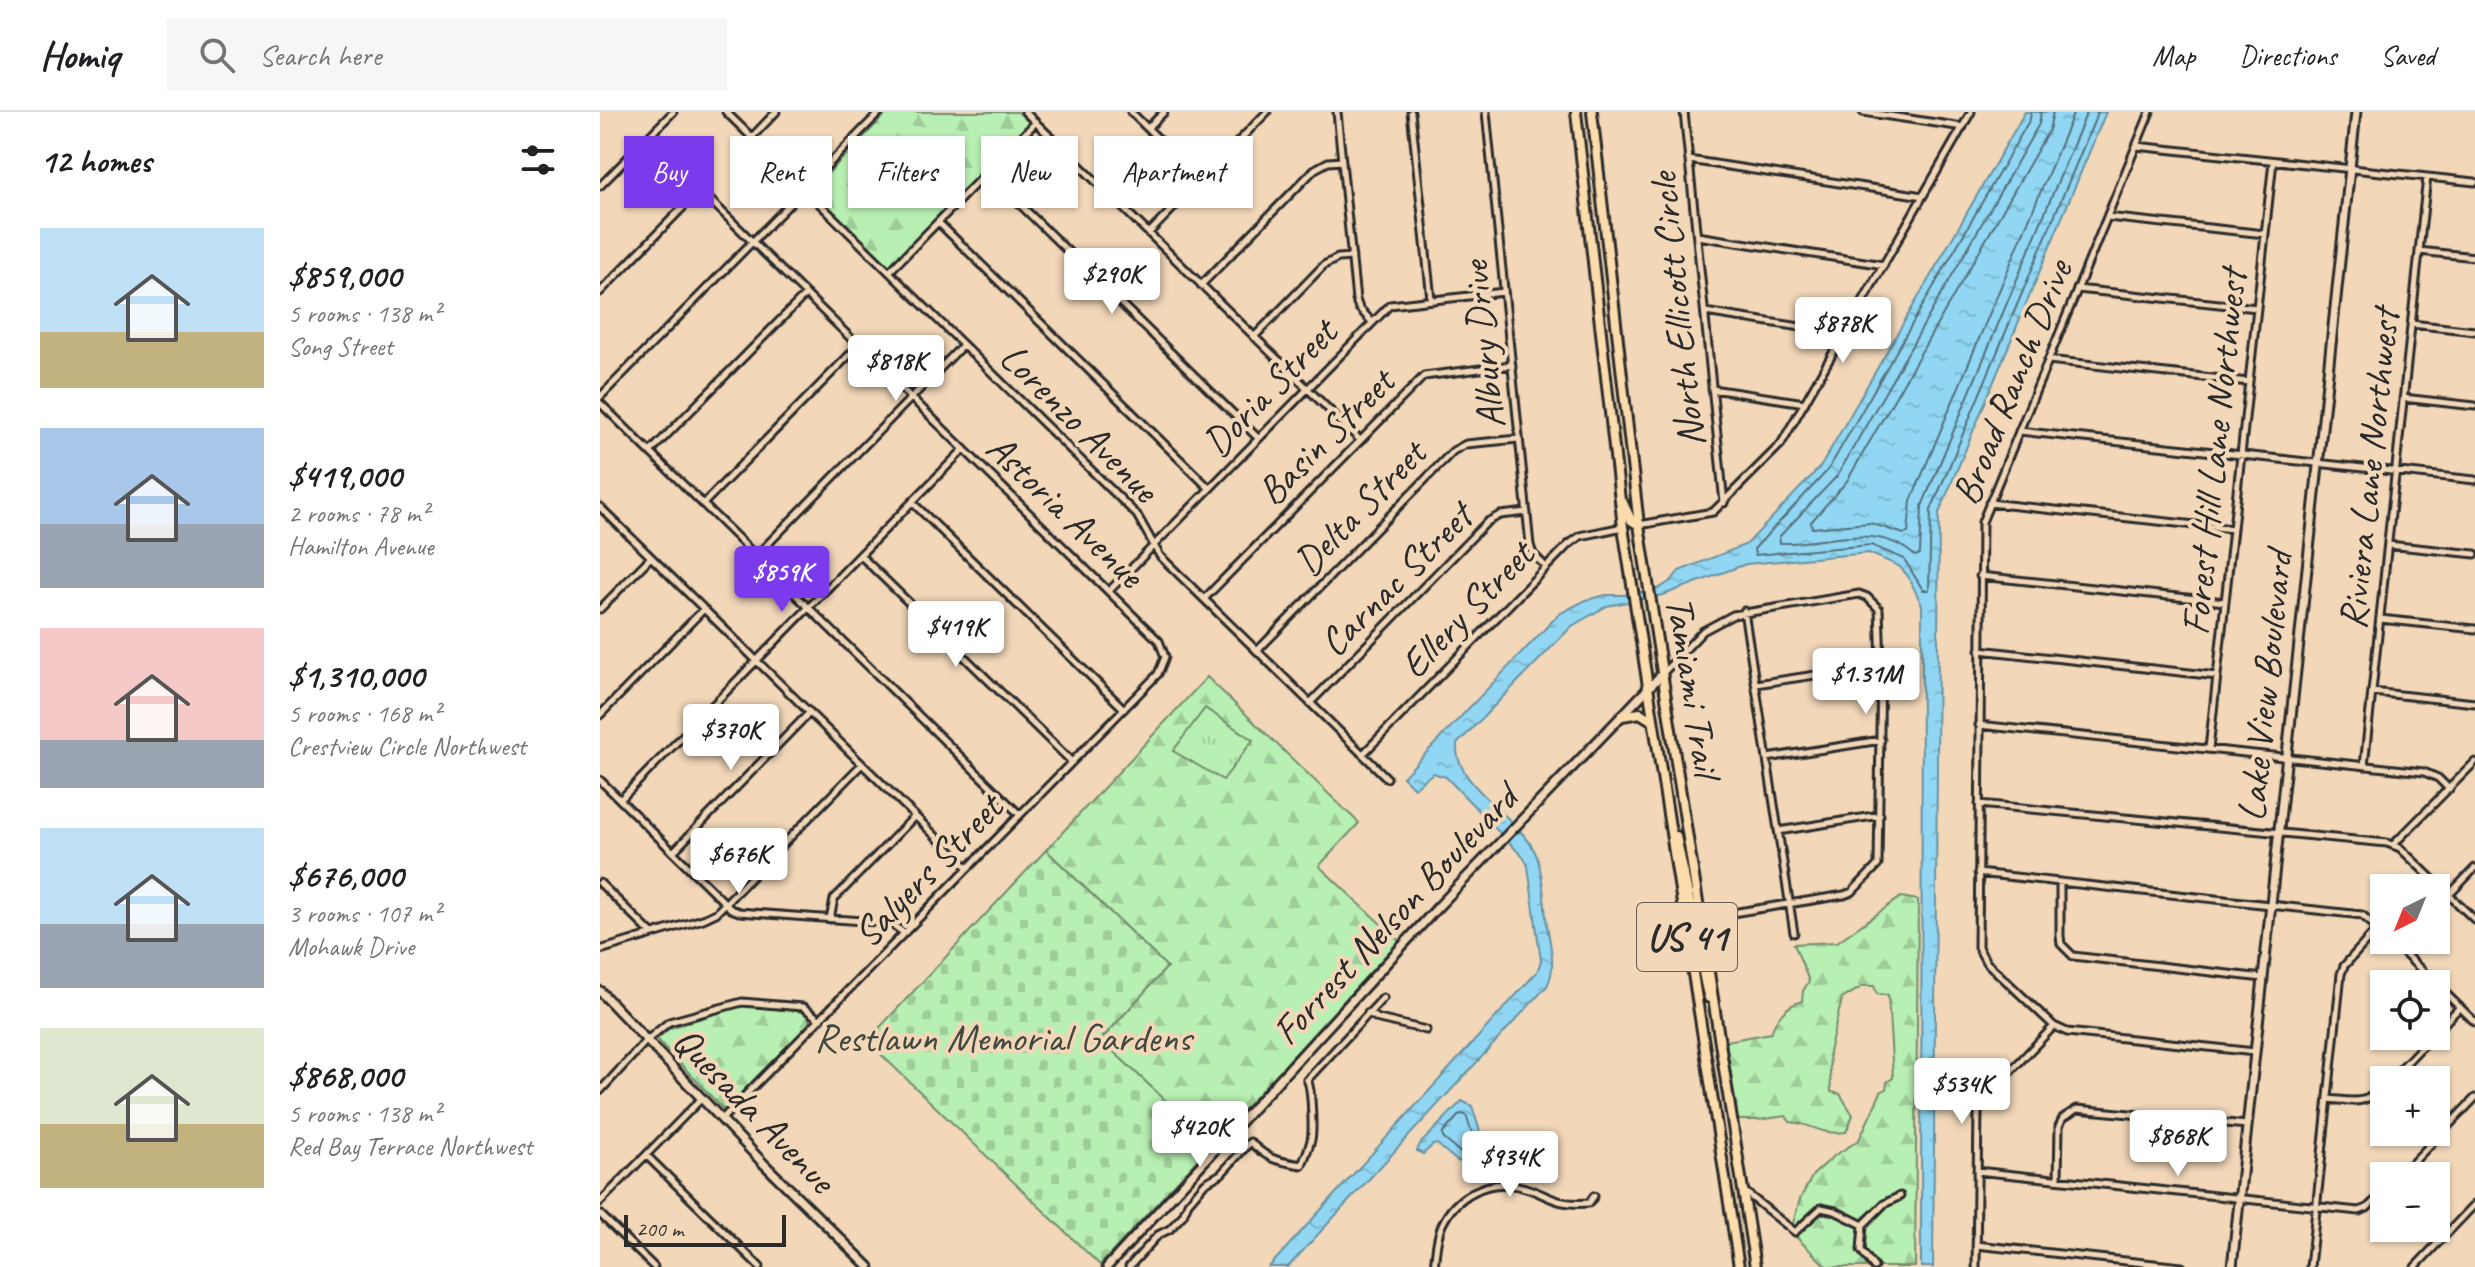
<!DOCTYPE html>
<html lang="en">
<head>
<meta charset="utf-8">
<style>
  :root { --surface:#fff; --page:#f6f6f6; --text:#202124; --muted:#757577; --line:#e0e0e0; --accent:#7c3aed }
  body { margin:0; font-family:Caveat,sans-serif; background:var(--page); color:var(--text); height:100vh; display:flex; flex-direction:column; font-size:30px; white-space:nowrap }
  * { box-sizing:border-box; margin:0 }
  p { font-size:26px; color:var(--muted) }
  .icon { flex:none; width:44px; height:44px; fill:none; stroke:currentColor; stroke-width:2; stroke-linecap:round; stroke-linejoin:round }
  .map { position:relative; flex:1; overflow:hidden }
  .drawer { display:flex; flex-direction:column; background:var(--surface); width:600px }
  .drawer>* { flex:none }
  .hud { position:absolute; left:24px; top:24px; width:760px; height:72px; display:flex; gap:16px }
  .needle { width:52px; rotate:223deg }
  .controls { position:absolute; left:1770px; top:762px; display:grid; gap:16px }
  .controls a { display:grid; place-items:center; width:80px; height:80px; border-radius:0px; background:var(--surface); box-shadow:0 2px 6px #0004; font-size:40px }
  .scale { position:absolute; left:24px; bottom:20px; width:162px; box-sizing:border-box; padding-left:8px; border:4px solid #2b2b2b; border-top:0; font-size:22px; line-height:28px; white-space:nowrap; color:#2b2b2b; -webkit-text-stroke:6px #f2d7b9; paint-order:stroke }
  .price { position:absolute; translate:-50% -68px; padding:0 18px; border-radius:8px; background:#fff; color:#222; font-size:26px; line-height:52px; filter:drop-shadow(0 2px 4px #0008) }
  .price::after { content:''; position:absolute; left:50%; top:48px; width:24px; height:18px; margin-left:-12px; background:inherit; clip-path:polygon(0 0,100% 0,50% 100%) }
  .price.current { background:var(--accent); color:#fff }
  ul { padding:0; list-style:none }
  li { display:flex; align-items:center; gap:24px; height:200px; padding:0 40px }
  li span { display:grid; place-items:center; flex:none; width:224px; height:160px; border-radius:0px; color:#555 }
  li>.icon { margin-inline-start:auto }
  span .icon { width:96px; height:96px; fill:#fffc; stroke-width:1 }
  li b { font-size:34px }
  h2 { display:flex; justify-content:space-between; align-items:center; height:96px; padding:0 40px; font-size:34px }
  .tag { padding:0 28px; border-radius:0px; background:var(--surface); box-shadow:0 2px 6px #0004; font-size:28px; line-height:72px }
  .tag.current { background:var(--accent); color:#fff }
  header { display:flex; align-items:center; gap:48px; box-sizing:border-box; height:112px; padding:0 40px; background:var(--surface); border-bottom:2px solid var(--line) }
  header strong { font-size:38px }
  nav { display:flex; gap:44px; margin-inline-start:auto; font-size:28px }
  .search { width:560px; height:72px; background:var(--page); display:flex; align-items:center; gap:20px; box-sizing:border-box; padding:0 28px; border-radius:0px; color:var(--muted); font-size:30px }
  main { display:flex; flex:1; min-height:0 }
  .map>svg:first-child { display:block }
</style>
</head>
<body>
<header>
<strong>Homiq</strong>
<div class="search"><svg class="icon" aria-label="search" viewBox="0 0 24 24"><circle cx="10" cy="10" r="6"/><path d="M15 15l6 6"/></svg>Search here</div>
<nav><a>Map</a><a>Directions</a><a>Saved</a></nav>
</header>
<main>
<section class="drawer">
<h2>12 homes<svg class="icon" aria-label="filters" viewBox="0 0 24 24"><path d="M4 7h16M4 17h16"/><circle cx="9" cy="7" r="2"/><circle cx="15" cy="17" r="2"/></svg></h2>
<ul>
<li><span style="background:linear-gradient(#bfe0f5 65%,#c2b280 0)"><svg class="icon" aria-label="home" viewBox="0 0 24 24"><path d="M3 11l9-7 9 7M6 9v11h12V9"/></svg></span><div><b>$859,000</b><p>5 rooms · 138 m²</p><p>Song Street</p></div></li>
<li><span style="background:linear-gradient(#a9c7e8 60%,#9aa5b1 0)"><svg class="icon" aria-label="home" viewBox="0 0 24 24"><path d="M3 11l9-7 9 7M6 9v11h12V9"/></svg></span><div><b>$419,000</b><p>2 rooms · 78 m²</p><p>Hamilton Avenue</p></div></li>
<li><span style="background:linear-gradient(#f6c9c9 70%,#9aa5b1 0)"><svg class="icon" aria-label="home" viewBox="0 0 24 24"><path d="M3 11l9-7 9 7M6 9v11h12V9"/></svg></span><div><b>$1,310,000</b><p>5 rooms · 168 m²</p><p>Crestview Circle Northwest</p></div></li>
<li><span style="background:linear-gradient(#bfe0f5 60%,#9aa5b1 0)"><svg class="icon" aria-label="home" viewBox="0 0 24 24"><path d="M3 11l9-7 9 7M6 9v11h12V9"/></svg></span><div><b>$676,000</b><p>3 rooms · 107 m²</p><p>Mohawk Drive</p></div></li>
<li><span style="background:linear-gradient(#dfe7d0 60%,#c2b280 0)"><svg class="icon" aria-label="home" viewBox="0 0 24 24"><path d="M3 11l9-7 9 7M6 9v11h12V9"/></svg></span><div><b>$868,000</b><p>5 rooms · 138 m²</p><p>Red Bay Terrace Northwest</p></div></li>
</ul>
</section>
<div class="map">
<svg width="1875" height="1155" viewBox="0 0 1875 1155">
  <defs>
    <pattern id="grass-tufts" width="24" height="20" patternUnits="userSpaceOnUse" patternTransform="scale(2)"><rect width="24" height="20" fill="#b8efb2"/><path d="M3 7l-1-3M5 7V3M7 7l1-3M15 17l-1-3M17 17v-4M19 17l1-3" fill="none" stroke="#9ecd99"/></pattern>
    <pattern id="forest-firs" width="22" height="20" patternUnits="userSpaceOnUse" patternTransform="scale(2)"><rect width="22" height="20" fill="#b8efb2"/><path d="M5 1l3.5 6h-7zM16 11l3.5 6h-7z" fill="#9ecd99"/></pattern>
    <pattern id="cemetery-stones" width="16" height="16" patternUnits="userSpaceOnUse" patternTransform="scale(2)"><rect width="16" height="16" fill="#b8efb2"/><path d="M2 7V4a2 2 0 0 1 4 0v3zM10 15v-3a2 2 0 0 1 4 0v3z" fill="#9ecd99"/></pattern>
    <pattern id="water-ripples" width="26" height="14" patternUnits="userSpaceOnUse" patternTransform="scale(2)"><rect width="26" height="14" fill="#91d7f3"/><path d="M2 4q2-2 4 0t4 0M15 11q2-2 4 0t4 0" fill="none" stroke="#7db9d0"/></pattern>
  </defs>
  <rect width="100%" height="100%" fill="#f2d7b9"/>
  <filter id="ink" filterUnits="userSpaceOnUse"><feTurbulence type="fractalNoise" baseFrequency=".0125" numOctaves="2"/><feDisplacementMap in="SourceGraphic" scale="16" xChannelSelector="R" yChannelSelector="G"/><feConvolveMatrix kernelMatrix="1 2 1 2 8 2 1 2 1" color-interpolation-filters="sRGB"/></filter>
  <g filter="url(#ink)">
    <path fill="url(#grass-tufts)" stroke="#728d6e" stroke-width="2" d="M 605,596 L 653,628 L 623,669 L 572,639 Z"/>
    <path fill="url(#forest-firs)" stroke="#728d6e" stroke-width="2" fill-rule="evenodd" d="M 288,0 L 418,0 L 430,11 L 289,156 L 211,79 Z
      M 607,565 L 759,711 L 719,754 L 799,829 L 612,1032 L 501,928 L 567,855 L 446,738 ZM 605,596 L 653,628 L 623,668 L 573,639 Z
      M 1301,785 L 1318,788 L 1315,1155 L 1279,1155 L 1264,1137 L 1265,1115 L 1286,1094 L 1303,1086 L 1302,1081 L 1283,1089 L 1263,1110 L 1236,1096 L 1221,1093 L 1198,1116 L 1192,1115 L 1200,1087 L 1213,1063 L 1234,1044 L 1259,1028 L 1281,980 L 1286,977 L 1287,970 L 1293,966 L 1288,883 L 1277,882 L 1274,874 L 1263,874 L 1242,887 L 1229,940 L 1231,980 L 1240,982 L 1253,1003 L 1246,1020 C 1221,1024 1214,1012 1190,1010 L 1186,1004 L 1158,1008 L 1138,1008 L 1126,929 L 1171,921 C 1175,908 1186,893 1202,889 L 1203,879 L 1209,869 L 1194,832 L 1237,830 Z
      M 140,894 L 201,899 L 209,903 L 209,912 L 124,998 L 57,927 L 70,916 Z
      M 1222,1099 L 1234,1102 L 1259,1115 L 1258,1139 L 1270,1155 L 1227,1155 L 1194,1123 L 1201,1120 Z"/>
    <path fill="url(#cemetery-stones)" stroke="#728d6e" stroke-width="2" d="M 446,738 L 567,855 L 501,928 L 612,1032 L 500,1153 L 267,929 Z"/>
    <path fill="url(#water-ripples)" stroke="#6892a3" stroke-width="2" d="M 1425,0 L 1506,0 L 1339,401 L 1333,1155 L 1321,1155 L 1322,493 L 1308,464 L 1299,454 L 1269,441 L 1146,452 L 1063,483 L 1007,494 L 972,514 L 857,632 C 853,675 923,705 937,745 C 944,766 944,792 947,813 C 950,833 957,855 947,874 L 688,1155 L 669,1155 L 937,860 L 941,849 L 928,754 L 924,746 L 846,665 L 833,661 L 814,676 L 803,665 L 959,502 L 986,488 L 1006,483 L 1024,483 L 1058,477 L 1071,469 L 1079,459 L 1147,432 L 1221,354 Z
      M 862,989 L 872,994 L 880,1020 L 895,1028 L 899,1047 L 906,1056 L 900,1065 L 889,1064 L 874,1052 L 857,1049 L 837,1032 L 833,1033 L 823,1042 L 817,1039 L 820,1032 Z"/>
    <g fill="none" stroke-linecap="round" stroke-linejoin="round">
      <path stroke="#54707b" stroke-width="2" d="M 1431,0 L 1430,7 L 1228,358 L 1154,437 L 1155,443 L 1271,433 L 1304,447 L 1323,478 L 1329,478 L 1331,398 L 1498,0
        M 1441,0 L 1439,12 L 1237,364 L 1179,425 L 1180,431 C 1226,433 1276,408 1315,444 L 1320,442 L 1322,394 L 1487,0
        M 1453,0 L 1449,18 L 1247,369 L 1211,410 L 1212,416 L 1270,411 L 1304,422 L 1308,421 L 1311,389 L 1474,0
        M 860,1002 L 866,1003 L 873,1024 L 888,1034 L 890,1047 L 888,1051 L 873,1043 L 862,1042 L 843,1026 L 843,1021 Z"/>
      <g stroke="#2b2b2b" stroke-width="11">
        <path id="street" d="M 126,0 L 537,403 L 560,444 L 787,666
          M 425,0 L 760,328
          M 531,0 L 600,68
          M 737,0 L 756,188 L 759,196 L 772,210
          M 811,0 L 831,187
          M 886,0 L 930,433 L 933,442 L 946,455
          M 1084,0 L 1124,391
          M 1263,0 L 1363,15
          M 1550,0 L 1382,410 L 1378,835 L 1386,850 L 1454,914 L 1467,920 L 1655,940
          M 548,16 L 564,0
          M 152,25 L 176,0
          M 47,26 L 559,529 L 565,545 L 558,562 L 122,1007
          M 1536,34 L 1875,70
          M 1089,48 L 1323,84
          M 387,60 L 658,326
          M 0,74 L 73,0
          M 1507,105 L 1665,122
          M 338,110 L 609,376
          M 549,121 L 667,0
          M 1097,124 L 1284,153
          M 1819,139 L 1875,145
          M 289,160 L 436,10
          M 601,173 L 715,57 L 728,50 L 742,49
          M 1477,177 L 1657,196
          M 0,180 L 100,78
          M 1105,200 L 1245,222
          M 1811,212 L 1875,219
          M 654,225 L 724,153 L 738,146 L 752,145
          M 1448,248 L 1649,270
          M 1112,277 L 1205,291
          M 0,285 L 280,0
          M 1803,286 L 1875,294
          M 0,291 L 420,703
          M 1419,319 L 1875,368
          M 50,340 L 206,182
          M 312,390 L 524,597
          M 1389,391 L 1633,417
          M 103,392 L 258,234
          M 0,395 L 368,756
          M 1039,413 L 1113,400 L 1181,332 L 1371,0
          M 1788,433 L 1875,442
          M 260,443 L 472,650
          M 156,444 L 363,233
          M 1380,464 L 1625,490
          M 509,479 L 790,193 L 904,180
          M 604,487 L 824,264 L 912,253
          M 0,497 L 51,445
          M 1144,499 L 1194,821
          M 1780,507 L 1875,517
          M 1380,538 L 1617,564
          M 657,539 L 853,339 L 866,332 L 919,327
          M 1063,561 L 1103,519 L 1133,503 L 1259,482 L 1267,485 L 1279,497 L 1281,553 L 1278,753 L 1252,780 L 1244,783 L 1101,806
          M 1156,572 L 1281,553
          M 1772,580 L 1875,591
          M 710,591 L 887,410 L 900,403 L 927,400
          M 0,603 L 104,497
          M 1379,613 L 1824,660 L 1838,666 L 1849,677
          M 1609,637 L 1673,49
          M 763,642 L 968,433 L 980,424 L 1023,415
          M 1167,646 L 1281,628
          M 1764,654 L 1827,65
          M 0,668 L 131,797 L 139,800 L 290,811 L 304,821
          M 20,688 L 364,337
          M 1379,692 L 1787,731 L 1800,736 L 1875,808
          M 1178,719 L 1280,703
          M 1794,732 L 1875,650
          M 73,740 L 210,600
          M 1378,761 L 1762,803 L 1784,822
          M 1460,770 L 1460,824 L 1461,832 L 1473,844 L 1663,866
          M 0,771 L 52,822
          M 1849,783 L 1875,756
          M 230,807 L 234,787 L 315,704
          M 1790,828 L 1836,872
          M 0,838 L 103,807 L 116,801 L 262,652
          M 1836,872 L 1875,910
          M 768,901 L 779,907 L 826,918
          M 1836,920 L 1860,895
          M 1790,968 L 1832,924
          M 0,979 L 47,928 L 69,910 L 142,890 L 203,895 L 219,907
          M 1728,987 C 1754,989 1764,994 1784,974
          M 46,1043 L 160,1155
          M 1377,1059 L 1759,1099 L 1767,1096 L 1784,1080
          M 1800,1064 L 1875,986
          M 1458,1067 L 1459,1014 L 1463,1006 L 1477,997 L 1647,1013
          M 1144,1079 L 1195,1120 L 1221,1096 L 1235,1099 L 1263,1113
          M 0,1090 L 102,986
          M 0,1102 L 54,1155
          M 1376,1133 L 1582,1155
          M 529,1155 L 558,1123 L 570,1117 L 583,1103 L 588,1091 L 605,1071 L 621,1062 L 650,1030 C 669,1048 676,1049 702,1053 C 705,1045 709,1036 711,1028 C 713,1019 712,975 707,968 L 783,886
          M 834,1155 C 836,1141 836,1126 842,1113 C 855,1084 887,1067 918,1074 C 949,1081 951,1094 989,1091 L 994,1084
          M 1274,1155 L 1261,1138 L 1263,1113 L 1284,1092 L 1300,1084
          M 1376,1155 L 1378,997 L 1382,989 L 1454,914
          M 1710,1155 L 1741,862 L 1744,854 L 1778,816
          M 1815,1155 L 1875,1092"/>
      </g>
      <g stroke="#2b2b2b" stroke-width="13">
        <path id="secondary" d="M 0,879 L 164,1052 L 269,1155
          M 507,1155 L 838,795 L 1062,562
          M 1632,1155 L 1756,0"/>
      </g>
      <g stroke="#2b2b2b" stroke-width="14">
        <path id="primary" d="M 976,0 L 1023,415 L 1139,1155
          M 992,0 L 1039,413 L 1155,1155
          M 1023,391 L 1031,408 L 1039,413
          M 1022,604 L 1040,601 L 1053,609
          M 1076,724 L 1090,792 L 1100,806
          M 1085,805 C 1101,822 1101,863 1109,886"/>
      </g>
      <use href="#street" stroke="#f2d7b9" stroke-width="5"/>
      <use href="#secondary" stroke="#f2d7b9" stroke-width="7"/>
      <use href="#primary" stroke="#fcdcac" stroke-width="8"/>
    </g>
  </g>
  <g text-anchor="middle" stroke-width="8" stroke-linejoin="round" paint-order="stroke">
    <rect fill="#f2d7b9" stroke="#675f56" stroke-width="2" x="1037" y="791" width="100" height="68" rx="6"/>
    <g font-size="38" font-weight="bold" fill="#2b2b2b">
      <text x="1087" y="838">US 41</text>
    </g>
    <g font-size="40" fill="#2b2b2b" stroke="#f2d7b9">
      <text transform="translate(1076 198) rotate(-96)" y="14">North Ellicott Circle</text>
      <text transform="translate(882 233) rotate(-96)" y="14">Albury Drive</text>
      <text transform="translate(1411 270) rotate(-68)" y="14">Broad Ranch Drive</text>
      <text transform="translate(669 275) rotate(-46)" y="14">Doria Street</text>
      <text transform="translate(480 310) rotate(45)" y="14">Lorenzo Avenue</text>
      <text transform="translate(725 324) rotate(-45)" y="14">Basin Street</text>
      <text transform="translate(1613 340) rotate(-84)" y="14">Forest Hill Lane Northwest</text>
      <text transform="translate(1768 357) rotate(-84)" y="14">Riviera Lane Northwest</text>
      <text transform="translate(759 395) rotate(-46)" y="14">Delta Street</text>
      <text transform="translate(466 398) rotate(44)" y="14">Astoria Avenue</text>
      <text transform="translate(795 467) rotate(-45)" y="14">Carnac Street</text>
      <text transform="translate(866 497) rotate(-46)" y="14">Ellery Street</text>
      <text transform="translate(1094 574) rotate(81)" y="14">Tamiami Trail</text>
      <text transform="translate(1664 574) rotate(-84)" y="14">Lake View Boulevard</text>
      <text transform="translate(327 758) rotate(-46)" y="14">Salyers Street</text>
      <text transform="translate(794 802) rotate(-47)" y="14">Forrest Nelson Boulevard</text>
      <text transform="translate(155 997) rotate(46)" y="14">Quesada Avenue</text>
    </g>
    <g font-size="40" fill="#40483f" stroke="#f2d7b9">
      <text x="403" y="939">Restlawn Memorial Gardens</text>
    </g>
  </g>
</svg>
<div class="controls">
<a><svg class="needle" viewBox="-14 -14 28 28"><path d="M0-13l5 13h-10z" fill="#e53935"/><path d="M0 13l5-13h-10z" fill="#757577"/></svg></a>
<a><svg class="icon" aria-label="locate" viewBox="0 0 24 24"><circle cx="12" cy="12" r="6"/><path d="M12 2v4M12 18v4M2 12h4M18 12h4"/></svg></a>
<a>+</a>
<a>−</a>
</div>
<div class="scale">200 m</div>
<b class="price" style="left:512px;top:204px">$290K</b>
<b class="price" style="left:1243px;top:253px">$878K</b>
<b class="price" style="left:296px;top:291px">$818K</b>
<b class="price current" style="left:182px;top:502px">$859K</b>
<b class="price" style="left:356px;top:557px">$419K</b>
<b class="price" style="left:1266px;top:604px">$1.31M</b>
<b class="price" style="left:131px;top:660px">$370K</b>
<b class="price" style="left:139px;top:784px">$676K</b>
<b class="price" style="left:1362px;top:1014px">$534K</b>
<b class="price" style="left:600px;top:1057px">$420K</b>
<b class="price" style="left:1578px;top:1066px">$868K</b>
<b class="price" style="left:910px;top:1087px">$934K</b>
<div class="hud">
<a class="tag current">Buy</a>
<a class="tag">Rent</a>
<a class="tag">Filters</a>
<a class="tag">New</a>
<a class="tag">Apartment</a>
</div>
</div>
</main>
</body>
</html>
